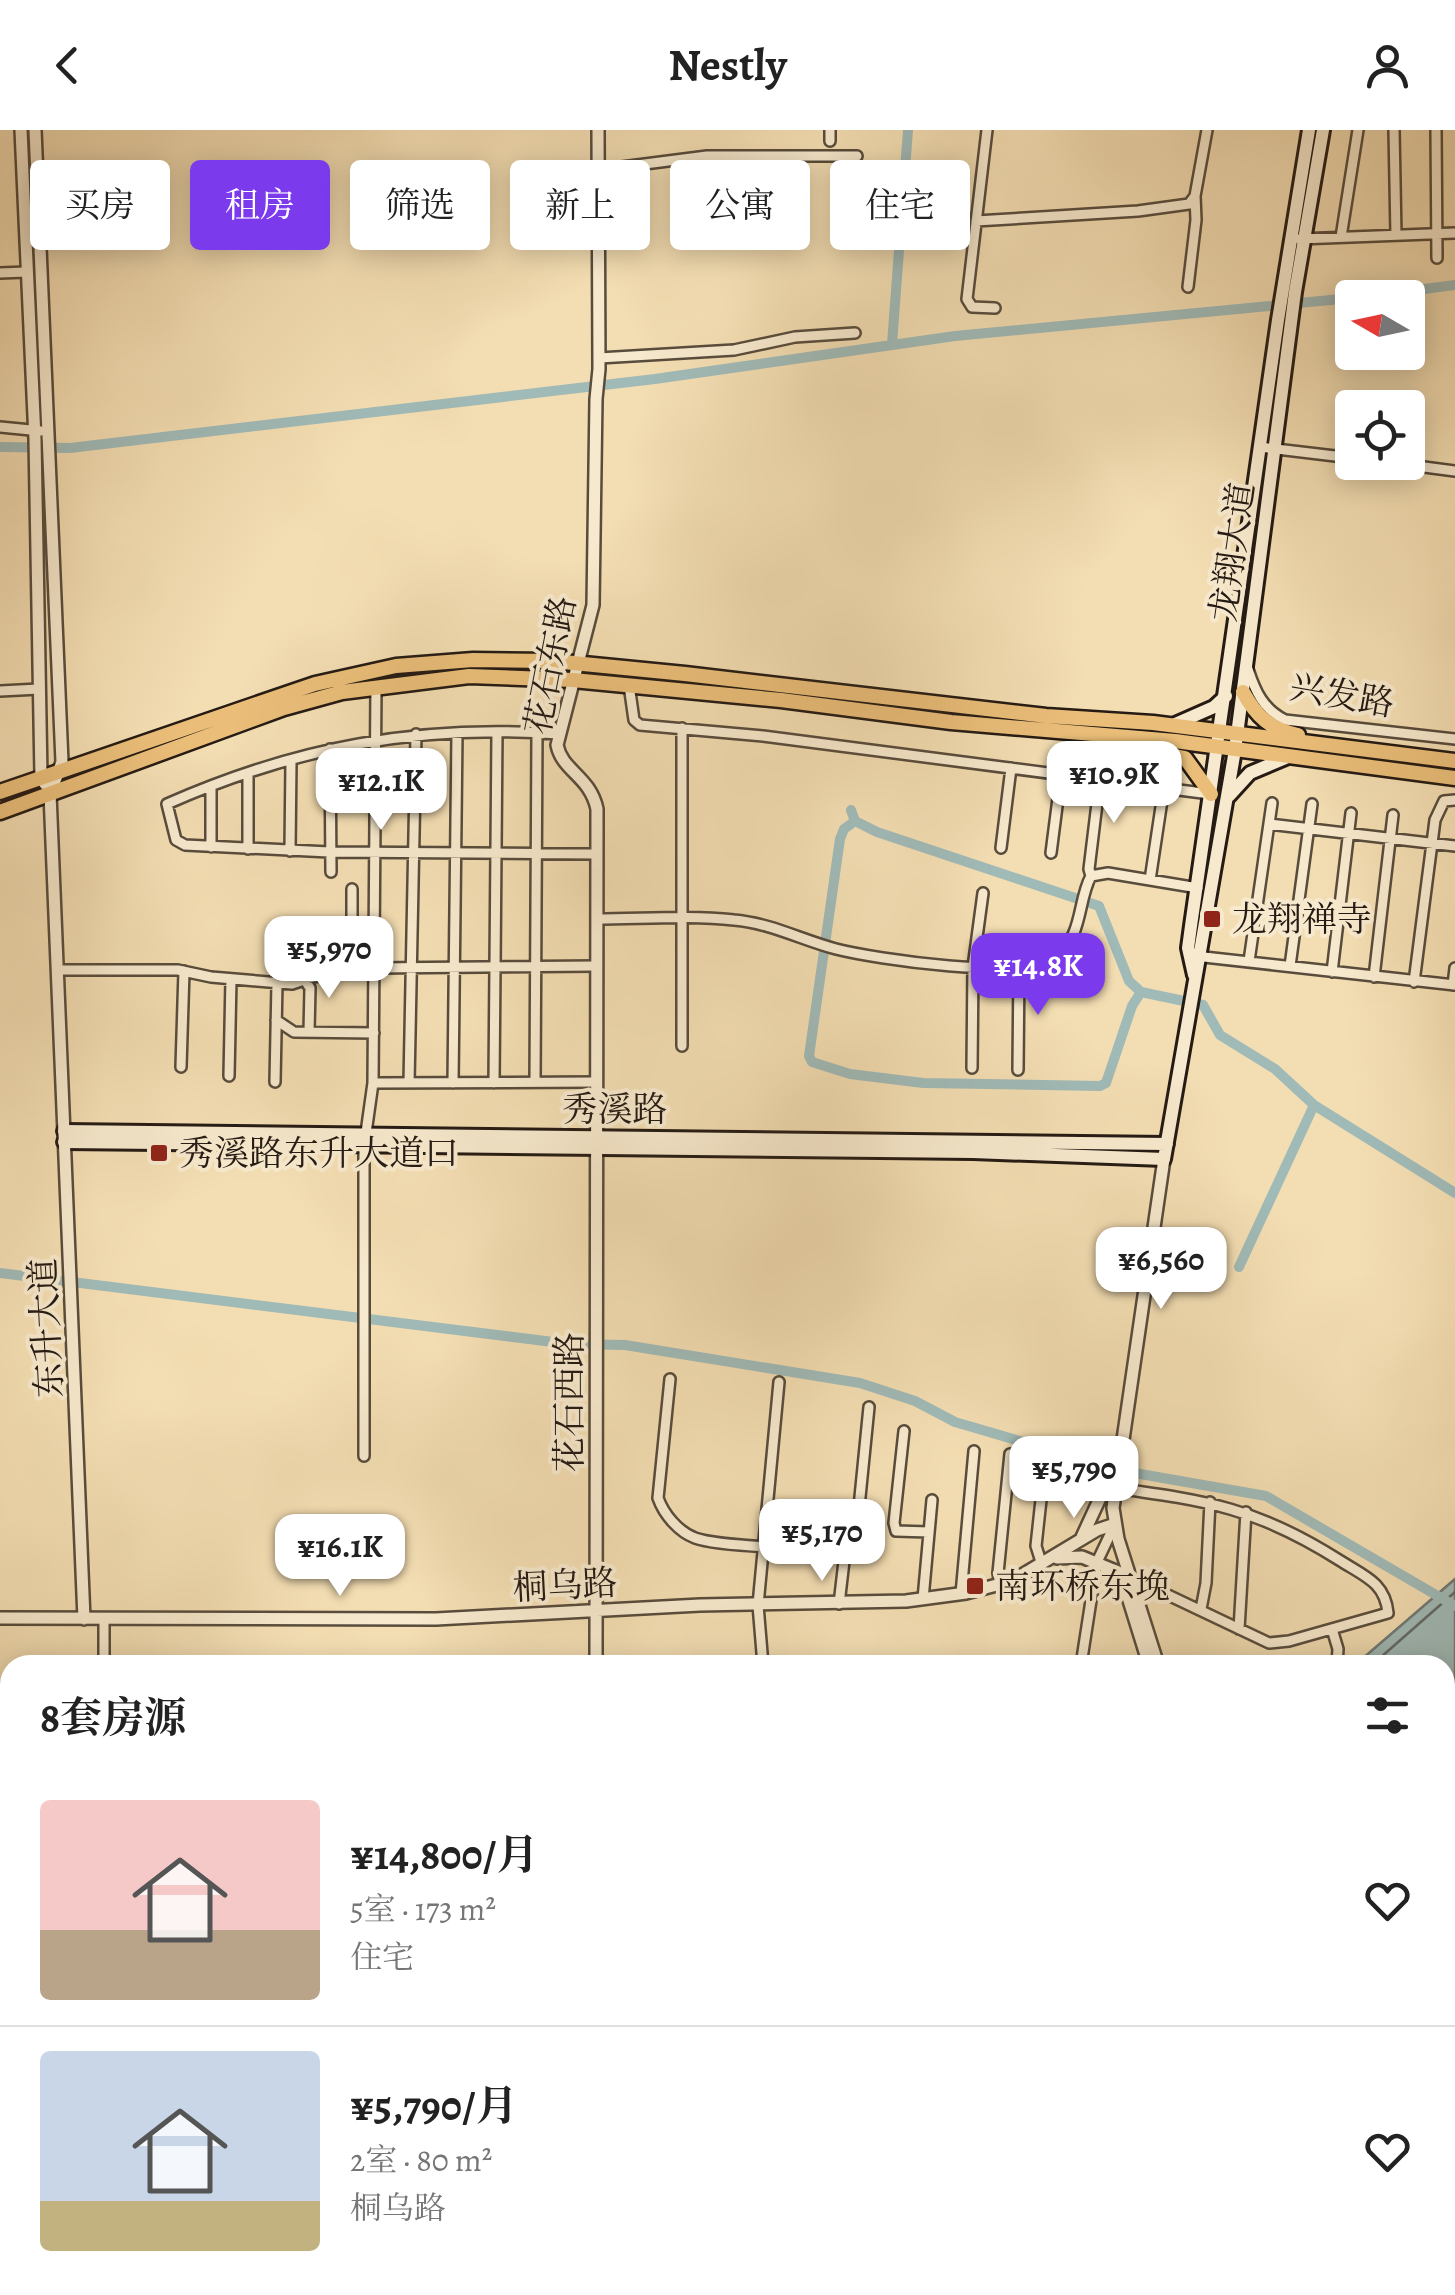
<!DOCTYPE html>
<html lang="zh">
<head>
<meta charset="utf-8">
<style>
  :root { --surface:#fff; --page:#f6f6f6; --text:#222; --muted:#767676; --line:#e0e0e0; --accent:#7c3aed }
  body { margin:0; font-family:Alegreya,"Noto Serif SC",serif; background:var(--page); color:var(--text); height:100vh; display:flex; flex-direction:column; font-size:38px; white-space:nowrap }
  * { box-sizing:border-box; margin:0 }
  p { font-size:32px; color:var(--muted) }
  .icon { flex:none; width:55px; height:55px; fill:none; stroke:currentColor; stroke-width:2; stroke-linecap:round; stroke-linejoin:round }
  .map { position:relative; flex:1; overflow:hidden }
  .details { position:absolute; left:0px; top:1525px; width:1455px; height:640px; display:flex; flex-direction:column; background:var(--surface); border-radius:30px 30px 0 0; box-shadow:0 5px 25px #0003 }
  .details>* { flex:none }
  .top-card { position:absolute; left:30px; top:30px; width:1395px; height:90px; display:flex; gap:20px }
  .needle { width:65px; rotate:279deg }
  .controls { position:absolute; left:1335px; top:150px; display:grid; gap:20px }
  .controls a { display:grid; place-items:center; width:90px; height:90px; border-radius:10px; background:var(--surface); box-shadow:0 5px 25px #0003; font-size:50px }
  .price { position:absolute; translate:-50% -85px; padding:0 22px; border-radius:20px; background:#fff; color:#222; font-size:32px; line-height:65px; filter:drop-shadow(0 2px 5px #0008) }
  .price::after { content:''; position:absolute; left:50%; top:60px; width:30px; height:22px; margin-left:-15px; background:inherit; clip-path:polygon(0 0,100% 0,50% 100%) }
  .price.selected { background:var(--accent); color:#fff }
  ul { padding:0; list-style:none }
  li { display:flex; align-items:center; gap:30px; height:250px; padding:0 40px }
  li+li { border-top:2px solid var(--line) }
  li span { display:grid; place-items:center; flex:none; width:280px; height:200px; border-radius:10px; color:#555 }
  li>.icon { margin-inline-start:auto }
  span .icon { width:120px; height:120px; fill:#fffc; stroke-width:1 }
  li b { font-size:42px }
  h2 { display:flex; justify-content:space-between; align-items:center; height:120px; padding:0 40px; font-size:42px }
  .tag { padding:0 35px; border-radius:10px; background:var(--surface); box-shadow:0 5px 25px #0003; font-size:35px; line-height:90px }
  .tag.selected { background:var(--accent); color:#fff }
  header { display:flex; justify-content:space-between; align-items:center; height:130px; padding:0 40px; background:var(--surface); font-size:45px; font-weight:600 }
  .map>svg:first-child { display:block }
</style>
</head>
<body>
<header><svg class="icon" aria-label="back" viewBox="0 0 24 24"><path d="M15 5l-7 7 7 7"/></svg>Nestly<svg class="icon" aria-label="person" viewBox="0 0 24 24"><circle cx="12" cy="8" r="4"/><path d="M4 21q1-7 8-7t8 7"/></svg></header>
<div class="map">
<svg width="1455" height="2165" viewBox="0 0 1455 2165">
  <rect width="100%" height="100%" fill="#f3ddb2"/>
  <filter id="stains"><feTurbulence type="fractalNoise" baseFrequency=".002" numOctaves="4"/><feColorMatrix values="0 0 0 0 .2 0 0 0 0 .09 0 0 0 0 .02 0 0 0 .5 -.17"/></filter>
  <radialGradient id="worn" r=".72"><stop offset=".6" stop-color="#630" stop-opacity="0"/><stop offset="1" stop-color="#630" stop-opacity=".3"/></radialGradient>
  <path fill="#a0bab7" stroke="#6f7a76" stroke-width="2.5" d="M 1455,1449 L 1455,1621 L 1445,1624 L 1445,1535 L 1355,1535 Z
    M 10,1869 L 10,1953 L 0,1955 L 0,1871 Z"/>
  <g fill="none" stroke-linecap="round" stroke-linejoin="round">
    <path stroke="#626a66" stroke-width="2.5" d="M 1372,1535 L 1455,1462"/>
    <path stroke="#a0bab7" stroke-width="10" d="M 1355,168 L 1455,155
      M 892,214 L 908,0
      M 0,317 L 70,318 L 655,249 L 955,206 L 1352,168
      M 851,680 L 855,691 L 877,702 L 1099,776 L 1129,851 L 1141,862 L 1203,875 L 1220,905 L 1275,939 L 1314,975 L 1455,1063
      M 855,691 L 844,699 L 840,709 L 809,926 L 812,932 L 850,944 L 923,953 L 1100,956 L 1106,953 L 1132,876 L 1141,862
      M 1239,1137 L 1314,975
      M 0,1143 L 569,1214 L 625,1215 L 860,1253 L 915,1271 L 955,1292 L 1023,1312 L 1066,1331 L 1266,1366 L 1455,1476
      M 1040,2155 L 1079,2165
      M 1392,2155 L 1393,2165
      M 295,2165 L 297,2155"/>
    <g stroke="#584c3c" stroke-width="14">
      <path id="minor" d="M 830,0 L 830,11
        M 987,0 L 967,169 L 972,177 L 995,178
        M 1394,0 L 1396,105
        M 1436,0 L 1437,128
        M 598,40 L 707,26 L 857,26
        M 976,91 L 1138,81 L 1189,74 L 1195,66 L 1207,0
        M 1341,107 L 1358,0
        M 1299,109 L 1455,103
        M 0,143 L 26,142
        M 1188,157 L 1196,90 L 1195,66
        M 599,228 L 734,220 L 795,207 L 855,203
        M 0,297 L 41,301
        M 1260,317 L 1352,328
        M 1386,332 L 1455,341
        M 1248,539 C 1255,561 1263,579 1285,590 L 1455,609
        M 629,555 L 634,590 L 640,595 L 763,606 L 1210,664
        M 0,561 L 39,559
        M 682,598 L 682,916
        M 559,604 C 419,594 296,617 167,674 L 176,710 L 185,715 L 329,722 L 596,724
        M 330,619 L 331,742
        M 211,657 L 211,717
        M 1269,694 L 1455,716
        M 1001,718 L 1011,638
        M 248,719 L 248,645
        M 290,721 L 291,631
        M 1051,723 L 1061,645
        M 1091,746 L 1089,739 L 1100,649
        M 1150,750 L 1164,657
        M 352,759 L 352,842
        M 597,789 C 642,789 689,785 734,790 C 770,793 802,810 836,819 C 875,829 1025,851 1055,828 C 1084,805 1077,772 1091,746 L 1108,743 L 1198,758
        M 1195,826 L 1455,855
        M 1249,831 L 1272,673
        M 1290,836 L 1312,674
        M 57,840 L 178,840 L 211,847 L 292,854 L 313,847 L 374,838 L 597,836
        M 1332,842 L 1351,683
        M 1374,847 L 1393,685
        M 306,852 L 310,858 L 309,902
        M 1414,852 L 1435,690 L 1444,671 L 1455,670
        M 1453,855 L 1455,838
        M 276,890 L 294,902 L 374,903
        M 181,937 L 184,841
        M 972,938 L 973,837 L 983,763
        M 1018,940 L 1019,836
        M 229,946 L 231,849
        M 275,952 L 277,853
        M 535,952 L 537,602
        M 373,953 L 597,952
        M 409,953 L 416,604
        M 453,953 L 457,603
        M 494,953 L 497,602
        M 670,1249 L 658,1368 C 664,1385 679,1402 695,1408 C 717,1416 825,1422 846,1414 L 857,1397 L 869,1277
        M 904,1301 L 894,1393 L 896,1401 L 929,1402
        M 364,1326 L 364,1017 L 373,953 L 376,557
        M 1115,1358 C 1208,1371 1257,1378 1339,1430 C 1364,1446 1385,1452 1388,1483 L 1289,1511 L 1269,1513 L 1130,1447 L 1125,1461 L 1148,1535
        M 1042,1435 L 1036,1416 L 1045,1333
        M 1000,1455 L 998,1443 L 1010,1324
        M 961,1464 L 974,1321
        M 923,1469 L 932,1370
        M 839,1474 L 846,1414
        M 1201,1479 L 1206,1453 L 1210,1372
        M 104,1489 L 104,1535
        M 1239,1499 L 1246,1382
        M 1332,1499 L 1338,1519 L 1337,1535
        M 763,1535 L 758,1475 L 779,1252
        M 1081,1535 L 1097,1432 L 1115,1394
        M 1445,1697 L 1455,1695
        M 362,2155 L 362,2165
        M 400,2155 L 400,2165
        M 774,2155 L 774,2165
        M 845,2155 L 845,2165
        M 881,2155 L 881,2165
        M 919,2155 L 919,2165
        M 1177,2155 L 1177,2165
        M 1287,2155 L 1287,2165
        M 75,2165 L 75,2155
        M 472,2165 L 472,2155
        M 653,2165 L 653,2155
        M 695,2165 L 695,2155
        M 733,2165 L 733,2155
        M 808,2165 L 808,2155
        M 957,2165 L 957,2155
        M 1139,2165 L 1139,2155
        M 1214,2165 L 1214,2155
        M 1250,2165 L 1251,2155
        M 1325,2165 L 1325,2155"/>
    </g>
    <g stroke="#584c3c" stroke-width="16">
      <path id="tertiary" d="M 21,0 L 35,309 L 41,647 L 45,654
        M 35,0 L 62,632 L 50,664 L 84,1489
        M 1082,1407 L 1112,1342
        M 1057,1428 L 1082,1427 L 1130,1447
        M 0,1488 L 436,1489 L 700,1475 L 906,1471 L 966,1463 L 1012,1451 L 1097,1400 L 1115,1394
        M 596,1535 L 597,679 C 590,646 562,641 557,615 L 593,475 L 596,269 L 599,239 L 598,0
        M 1158,1535 L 1118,1409 L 1113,1378 L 1164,1029
        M 599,2155 L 599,2165
        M 1365,2155 L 1366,2165"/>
    </g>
    <g stroke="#251b14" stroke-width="18">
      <path id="secondary" d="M 1173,595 L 1214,577 L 1226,566
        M 1229,666 L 1250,643 L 1288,627
        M 1194,845 L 1188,818 L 1191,796 L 1278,190 L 1309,0
        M 64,1001 L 1167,1014
        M 64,1012 L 973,1022 L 1164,1029 L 1235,620 L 1295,162 L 1323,0"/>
    </g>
    <g stroke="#251b14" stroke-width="19">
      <path id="primary" d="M 1243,562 C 1256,586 1270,599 1298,605
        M 1116,614 L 1185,628 L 1211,664
        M 0,662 L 315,554 L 396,536 L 473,530 L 553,531 L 685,544 L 1046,586 L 1153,593 L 1455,631
        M 0,682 L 284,578 L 342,562 L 469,546 L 573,550 L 781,570 L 951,592 L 1175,611 L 1455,648"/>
    </g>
    <use href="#minor" stroke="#f7e9cd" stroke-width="9"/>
    <use href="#tertiary" stroke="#f7e9cd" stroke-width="11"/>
    <use href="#secondary" stroke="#f7e9cd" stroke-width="12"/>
    <use href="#primary" stroke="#eabe79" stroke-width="14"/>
  </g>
  <g fill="#8f2418" stroke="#f7e9cd" stroke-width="4">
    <rect x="1202" y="779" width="20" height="20" rx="5"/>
    <rect x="149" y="1013" width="20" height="20" rx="5"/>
    <rect x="965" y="1446" width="20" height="20" rx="5"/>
  </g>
  <g text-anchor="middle" stroke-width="8" stroke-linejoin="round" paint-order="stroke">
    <g font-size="35" fill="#251b14" stroke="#f7e9cd">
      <text transform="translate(1232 422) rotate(-82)" y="12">龙翔大道</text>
      <text transform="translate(550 535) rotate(-79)" y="12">花石东路</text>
      <text transform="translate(1342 565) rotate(10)" y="12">兴发路</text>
      <text x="615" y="991">秀溪路</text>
      <text transform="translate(46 1198) rotate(-93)" y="12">东升大道</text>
      <text transform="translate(569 1272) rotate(-90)" y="12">花石西路</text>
      <text transform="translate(565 1455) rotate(-3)" y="12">桐乌路</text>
    </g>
    <g font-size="35" fill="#251b14" stroke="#f7e9cd" text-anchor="start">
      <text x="1232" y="801">龙翔禅寺</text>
      <text x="179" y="1035">秀溪路东升大道口</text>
      <text x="995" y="1468">南环桥东堍</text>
    </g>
  </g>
  <rect width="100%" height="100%" filter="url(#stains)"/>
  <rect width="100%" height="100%" fill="url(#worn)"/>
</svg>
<div class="controls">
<a><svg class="needle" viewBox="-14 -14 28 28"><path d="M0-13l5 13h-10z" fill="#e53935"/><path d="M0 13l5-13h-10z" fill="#767676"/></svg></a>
<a><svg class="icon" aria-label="locate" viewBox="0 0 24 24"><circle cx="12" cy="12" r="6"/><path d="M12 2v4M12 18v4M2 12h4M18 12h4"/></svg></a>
</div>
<b class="price" style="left:1114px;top:696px">¥10.9K</b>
<b class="price" style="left:381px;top:703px">¥12.1K</b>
<b class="price" style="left:329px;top:871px">¥5,970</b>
<b class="price selected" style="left:1038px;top:888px">¥14.8K</b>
<b class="price" style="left:1161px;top:1182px">¥6,560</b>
<b class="price" style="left:1074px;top:1391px">¥5,790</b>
<b class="price" style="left:822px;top:1454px">¥5,170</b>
<b class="price" style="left:340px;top:1469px">¥16.1K</b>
<div class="top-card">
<a class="tag">买房</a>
<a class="tag selected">租房</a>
<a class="tag">筛选</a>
<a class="tag">新上</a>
<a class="tag">公寓</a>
<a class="tag">住宅</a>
</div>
<section class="details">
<h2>8套房源<svg class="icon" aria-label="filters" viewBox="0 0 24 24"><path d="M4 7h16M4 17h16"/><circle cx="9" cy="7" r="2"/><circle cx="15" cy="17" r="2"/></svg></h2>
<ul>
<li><span style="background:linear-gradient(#f6c9c9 65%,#b9a48a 0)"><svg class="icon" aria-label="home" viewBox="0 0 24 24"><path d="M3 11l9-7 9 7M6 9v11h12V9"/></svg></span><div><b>¥14,800/月</b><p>5室 · 173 m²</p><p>住宅</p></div><svg class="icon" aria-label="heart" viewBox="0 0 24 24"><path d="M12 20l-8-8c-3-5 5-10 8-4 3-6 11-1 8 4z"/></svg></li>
<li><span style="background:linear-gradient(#c9d6e8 75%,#c2b280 0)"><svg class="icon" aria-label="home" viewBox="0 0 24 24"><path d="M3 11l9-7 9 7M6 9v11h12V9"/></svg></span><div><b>¥5,790/月</b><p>2室 · 80 m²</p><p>桐乌路</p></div><svg class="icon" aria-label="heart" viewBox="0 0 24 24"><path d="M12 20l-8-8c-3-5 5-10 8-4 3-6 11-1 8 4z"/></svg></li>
</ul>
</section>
</div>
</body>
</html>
